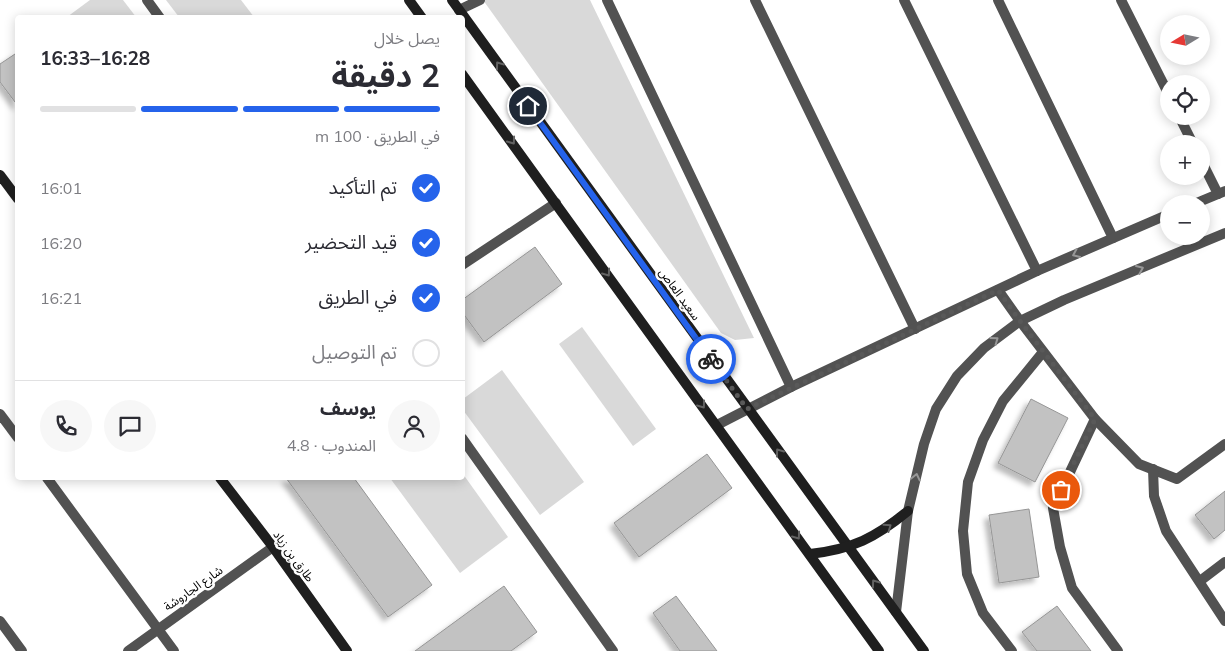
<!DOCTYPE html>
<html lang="ar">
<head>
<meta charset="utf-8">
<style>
	:root { --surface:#fff; --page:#f7f7f7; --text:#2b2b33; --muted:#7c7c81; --line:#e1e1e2; --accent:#2563eb }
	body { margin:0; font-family:Mulish,"Noto Sans Arabic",sans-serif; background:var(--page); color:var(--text); direction:rtl; height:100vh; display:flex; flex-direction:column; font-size:19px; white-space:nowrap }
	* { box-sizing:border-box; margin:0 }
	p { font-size:16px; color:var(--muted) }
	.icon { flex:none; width:28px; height:28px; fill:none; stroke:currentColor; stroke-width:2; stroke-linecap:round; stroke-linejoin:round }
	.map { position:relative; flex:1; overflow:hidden; direction:ltr }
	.details { position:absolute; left:15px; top:15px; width:450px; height:465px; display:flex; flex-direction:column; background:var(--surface); border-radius:5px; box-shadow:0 2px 12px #0003; direction:rtl }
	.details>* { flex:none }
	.needle { width:32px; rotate:260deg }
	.controls { position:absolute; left:1160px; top:15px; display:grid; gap:10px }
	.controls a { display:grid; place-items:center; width:50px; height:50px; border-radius:50%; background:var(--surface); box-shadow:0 2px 12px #0003; font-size:25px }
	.pin { position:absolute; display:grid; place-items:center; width:42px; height:42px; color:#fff; margin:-21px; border:2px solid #fff; border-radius:50%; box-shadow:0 1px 5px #0007 }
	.courier { position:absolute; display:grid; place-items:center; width:50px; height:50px; margin:-25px; border:4px solid #2563eb; border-radius:50%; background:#fff; color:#222; box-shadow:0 1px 6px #0007 }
	.head em { font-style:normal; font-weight:700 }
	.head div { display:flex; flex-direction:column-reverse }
	.head { display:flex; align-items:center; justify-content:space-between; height:85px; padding:0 25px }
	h1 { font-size:32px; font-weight:700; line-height:38px }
	.bar { display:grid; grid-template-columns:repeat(4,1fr); gap:8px 5px; align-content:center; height:60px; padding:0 25px }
	.bar i { height:6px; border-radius:4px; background:var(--line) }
	.bar .current { background:var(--accent) }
	.bar p { grid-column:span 4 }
	.line { display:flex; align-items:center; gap:12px; padding:0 25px; border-top:1px solid var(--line) }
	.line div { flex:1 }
	.round { display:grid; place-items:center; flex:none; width:52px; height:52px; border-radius:26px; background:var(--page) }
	ol { padding:0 25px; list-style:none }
	li { display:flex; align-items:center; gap:15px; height:55px }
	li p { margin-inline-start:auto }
	li .icon { padding:5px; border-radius:50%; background:var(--accent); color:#fff; stroke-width:4 }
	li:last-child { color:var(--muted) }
	li i { width:28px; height:28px; border:2px solid var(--line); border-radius:50% }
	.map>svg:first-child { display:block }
	.green { fill:#d9d9d9 }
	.building { fill:#c2c2c2; stroke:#969696; filter:url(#shadow) }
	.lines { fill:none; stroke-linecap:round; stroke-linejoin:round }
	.minor { stroke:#525252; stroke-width:10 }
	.tertiary { stroke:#525252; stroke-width:10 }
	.secondary { stroke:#1f1f1f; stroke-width:10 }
	.oneway { stroke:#626262 }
	.oneway2 { stroke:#979797 }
	.done { stroke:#595959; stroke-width:5; stroke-dasharray:0 9 }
	.route { stroke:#2563eb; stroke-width:6 }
	.labels { text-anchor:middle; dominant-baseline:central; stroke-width:5; stroke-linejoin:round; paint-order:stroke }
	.street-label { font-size:12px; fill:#000; stroke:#fff }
</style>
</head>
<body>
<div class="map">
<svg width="1225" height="651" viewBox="0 0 1225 651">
	<defs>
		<filter id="shadow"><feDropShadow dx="-4.5" dy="4.5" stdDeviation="2.5" flood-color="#0004"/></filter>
	</defs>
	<rect width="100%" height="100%" fill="#fff"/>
	<!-- green -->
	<g class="green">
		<polygon points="90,0 123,0 136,17 67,17"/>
		<polygon points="166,0 241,0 254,17 179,17"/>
		<polygon points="483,0 590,0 754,338 735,340 721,333"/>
		<polygon points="582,327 656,429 633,446 559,344"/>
		<polygon points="502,370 584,482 540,515 463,410 463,399"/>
		<polygon points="463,474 508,537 460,573 390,478 462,478"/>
	</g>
	<!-- building -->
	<g class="building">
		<polygon points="18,52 18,106 0,82 0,64"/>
		<polygon points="535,247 562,284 484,342 462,312 462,300"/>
		<polygon points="1031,399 1068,418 1035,482 998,463"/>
		<polygon points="707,454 732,488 639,557 614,523"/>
		<polygon points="286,478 354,478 432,585 388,617"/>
		<polygon points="1225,491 1225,530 1214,539 1195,515"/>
		<polygon points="1029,509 1039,577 999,583 989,515"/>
		<polygon points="504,586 537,632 511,651 415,651"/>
		<polygon points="676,596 717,651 680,651 653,613"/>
		<polygon points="1057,606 1091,651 1037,651 1022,632"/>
	</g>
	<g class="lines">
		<!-- minor -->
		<g class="minor">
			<polyline points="147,0 160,18"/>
			<polyline points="607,0 791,387"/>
			<polyline points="755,0 915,329"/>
			<polyline points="904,0 1037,271"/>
			<polyline points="998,0 1113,238"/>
			<polyline points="1121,0 1169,95"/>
			<polyline points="459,10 480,0"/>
			<polyline points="1179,116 1193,144"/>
			<polyline points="1201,160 1218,194"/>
			<polyline points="462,265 556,203"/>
			<polyline points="998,290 1020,321 1095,419 1139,464 1177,479 1225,444"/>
			<polyline points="0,414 18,438"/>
			<polyline points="1095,419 1053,508 1060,547 1072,588 1118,651"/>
			<polyline points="462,438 613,651"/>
			<polyline points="1153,469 1154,496 1166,531 1225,621"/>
			<polyline points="47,478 174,651"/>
			<polyline points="1200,581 1225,562"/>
			<polyline points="0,621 22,651"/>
			<polyline points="128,651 273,547"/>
			<polyline points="1012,651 983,613 967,574 963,531 968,482 983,440 1003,401 1043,352"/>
		</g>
		<!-- tertiary -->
		<g class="tertiary">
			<polyline points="1194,204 1225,191"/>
			<polyline points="717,425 791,387 1037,271 1169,214"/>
			<polyline points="896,612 908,511 924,444 936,409 957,376 984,348 1020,321 1064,300 1225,233"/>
		</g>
		<!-- secondary -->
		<g class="secondary">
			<polyline points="409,0 422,18"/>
			<polyline points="452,0 924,651"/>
			<polyline points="462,74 879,651"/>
			<polyline points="0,175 18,199"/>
			<polyline points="220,478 273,547 347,651"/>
			<path d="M 810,554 C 853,549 875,538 908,511"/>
		</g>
	</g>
	<!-- one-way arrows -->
	<defs><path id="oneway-chevron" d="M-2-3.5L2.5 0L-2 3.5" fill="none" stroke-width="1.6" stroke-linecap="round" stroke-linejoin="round" transform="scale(1.25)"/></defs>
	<g class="oneway">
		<use href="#oneway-chevron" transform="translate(499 65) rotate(-126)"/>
		<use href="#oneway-chevron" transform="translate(512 141) rotate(54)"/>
		<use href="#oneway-chevron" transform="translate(607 273) rotate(54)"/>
		<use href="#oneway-chevron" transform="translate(702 405) rotate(54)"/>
		<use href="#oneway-chevron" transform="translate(779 452) rotate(-126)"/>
		<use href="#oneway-chevron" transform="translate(888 527) rotate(-35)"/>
		<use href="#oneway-chevron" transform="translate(797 536) rotate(54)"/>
		<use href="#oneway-chevron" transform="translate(875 583) rotate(-126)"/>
	</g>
	<g class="oneway2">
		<use href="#oneway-chevron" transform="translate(1076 254) rotate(156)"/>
		<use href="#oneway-chevron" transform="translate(1140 269) rotate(-23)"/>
		<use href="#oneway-chevron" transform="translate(995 340) rotate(-36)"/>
		<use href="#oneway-chevron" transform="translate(916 477) rotate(-77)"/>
	</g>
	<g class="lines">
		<!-- done -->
		<polyline class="done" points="711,359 747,409 998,290 1020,321 1095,419 1061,490"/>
		<!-- route -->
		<polyline class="route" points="528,106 711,359"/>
	</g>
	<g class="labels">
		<!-- street labels -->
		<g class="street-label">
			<text transform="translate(680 294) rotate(54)">سعيد العاص</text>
			<text transform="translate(294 556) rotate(54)">طارق بن زياد</text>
			<text transform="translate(193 588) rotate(-35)">شارع الجاروشة</text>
		</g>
	</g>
</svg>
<div class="controls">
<a><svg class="needle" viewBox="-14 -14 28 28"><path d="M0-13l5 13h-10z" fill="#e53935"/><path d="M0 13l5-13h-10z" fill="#7c7c81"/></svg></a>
<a><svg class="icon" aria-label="locate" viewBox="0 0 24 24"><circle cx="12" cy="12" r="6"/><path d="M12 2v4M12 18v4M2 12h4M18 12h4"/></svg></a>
<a>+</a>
<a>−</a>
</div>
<div class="pin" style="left:1061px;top:490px;background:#ea580c"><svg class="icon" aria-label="bag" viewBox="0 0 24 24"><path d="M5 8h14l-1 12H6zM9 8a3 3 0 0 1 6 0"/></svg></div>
<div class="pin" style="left:528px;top:106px;background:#1f2937"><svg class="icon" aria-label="home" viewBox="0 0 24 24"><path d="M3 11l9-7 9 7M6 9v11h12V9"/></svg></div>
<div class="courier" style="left:711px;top:359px"><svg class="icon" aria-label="bike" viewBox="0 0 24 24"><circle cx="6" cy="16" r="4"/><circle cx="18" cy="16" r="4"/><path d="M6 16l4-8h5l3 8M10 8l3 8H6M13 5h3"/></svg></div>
<section class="details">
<div class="head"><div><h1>2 دقيقة</h1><p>يصل خلال</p></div><em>16:28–16:33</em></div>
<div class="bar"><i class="current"></i><i class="current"></i><i class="current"></i><i></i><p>في الطريق · 100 m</p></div>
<ol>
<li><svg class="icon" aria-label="check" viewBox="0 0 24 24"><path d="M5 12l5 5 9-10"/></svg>تم التأكيد<p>16:01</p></li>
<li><svg class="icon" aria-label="check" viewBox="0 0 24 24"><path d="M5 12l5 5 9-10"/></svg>قيد التحضير<p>16:20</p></li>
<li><svg class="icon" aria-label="check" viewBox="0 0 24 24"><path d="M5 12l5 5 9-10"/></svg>في الطريق<p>16:21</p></li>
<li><i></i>تم التوصيل</li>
</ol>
<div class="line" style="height:90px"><a class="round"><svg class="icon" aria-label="person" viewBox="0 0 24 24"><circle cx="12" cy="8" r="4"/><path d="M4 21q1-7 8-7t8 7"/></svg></a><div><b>يوسف</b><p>المندوب · 4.8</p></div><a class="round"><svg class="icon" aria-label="chat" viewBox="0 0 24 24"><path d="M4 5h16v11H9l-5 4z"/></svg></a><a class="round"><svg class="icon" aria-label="phone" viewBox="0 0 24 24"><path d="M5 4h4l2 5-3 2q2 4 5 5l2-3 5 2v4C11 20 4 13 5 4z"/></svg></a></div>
</section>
</div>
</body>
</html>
